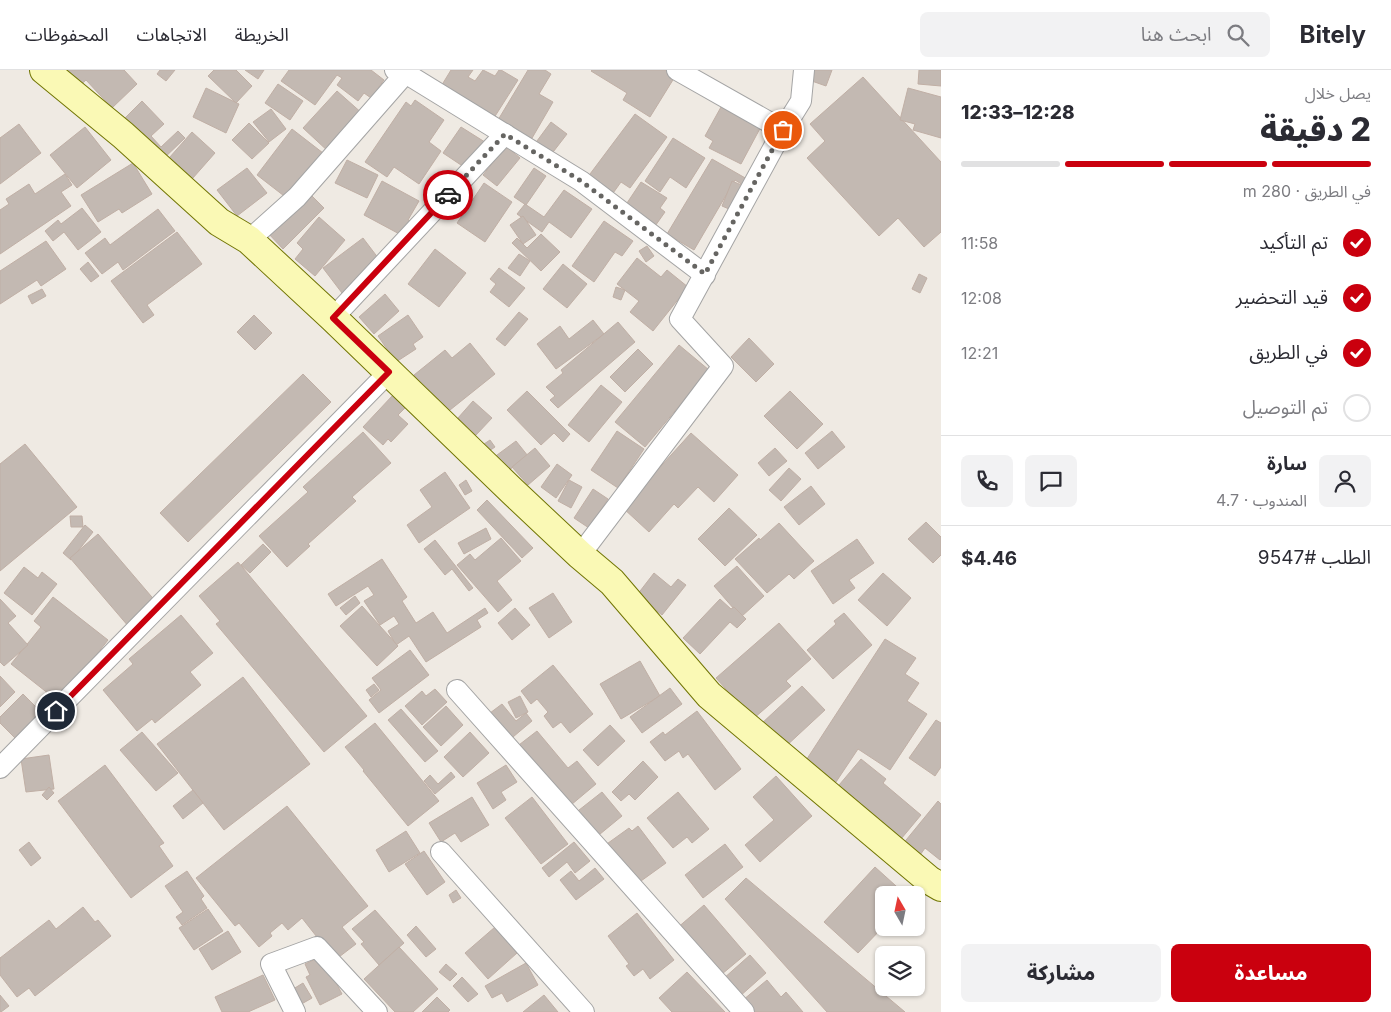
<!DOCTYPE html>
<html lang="ar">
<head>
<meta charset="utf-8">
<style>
	:root { --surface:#fff; --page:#f2f2f3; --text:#2b2b33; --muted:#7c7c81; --line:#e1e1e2; --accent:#ca000e }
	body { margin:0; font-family:Inter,"Noto Sans Arabic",sans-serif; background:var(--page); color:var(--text); direction:rtl; height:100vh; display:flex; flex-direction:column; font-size:19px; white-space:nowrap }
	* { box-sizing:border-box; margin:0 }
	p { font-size:16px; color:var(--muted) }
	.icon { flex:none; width:28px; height:28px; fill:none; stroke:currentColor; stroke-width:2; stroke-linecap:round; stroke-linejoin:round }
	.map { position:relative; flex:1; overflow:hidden; direction:ltr }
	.side { display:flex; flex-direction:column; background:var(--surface); width:450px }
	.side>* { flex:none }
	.needle { width:32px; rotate:351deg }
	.tools { position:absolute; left:875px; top:816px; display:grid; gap:10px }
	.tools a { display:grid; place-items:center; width:50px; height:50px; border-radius:8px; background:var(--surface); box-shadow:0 1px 4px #0004; font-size:25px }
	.pin { position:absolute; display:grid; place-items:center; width:42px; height:42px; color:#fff; margin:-21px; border:2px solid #fff; border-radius:50%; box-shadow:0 1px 5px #0007 }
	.courier { position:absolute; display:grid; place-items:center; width:50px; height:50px; margin:-25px; border:4px solid #ca000e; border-radius:50%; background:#fff; color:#222; box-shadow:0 1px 6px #0007 }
	.overview em { font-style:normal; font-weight:800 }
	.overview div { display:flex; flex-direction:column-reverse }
	.overview { display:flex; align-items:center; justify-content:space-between; height:85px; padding:0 20px }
	h1 { font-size:32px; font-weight:800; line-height:38px }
	.bar { display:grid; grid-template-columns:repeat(4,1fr); gap:8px 5px; align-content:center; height:60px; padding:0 20px }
	.bar i { height:6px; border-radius:4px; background:var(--line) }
	.bar .on { background:var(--accent) }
	.bar p { grid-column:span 4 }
	.line { display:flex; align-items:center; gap:12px; padding:0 20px; border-top:1px solid var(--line) }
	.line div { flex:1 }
	.round { display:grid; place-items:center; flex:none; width:52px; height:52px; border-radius:8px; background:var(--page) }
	ol { padding:0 20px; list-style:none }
	li { display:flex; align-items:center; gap:15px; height:55px }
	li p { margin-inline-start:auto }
	li .icon { padding:5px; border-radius:50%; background:var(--accent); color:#fff; stroke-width:4 }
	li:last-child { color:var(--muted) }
	li i { width:28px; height:28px; border:2px solid var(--line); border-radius:50% }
	.cta { display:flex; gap:10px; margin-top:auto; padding:10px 20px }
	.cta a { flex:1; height:58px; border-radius:8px; background:var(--accent); color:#fff; font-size:20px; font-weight:800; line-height:58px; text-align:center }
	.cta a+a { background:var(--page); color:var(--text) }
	header { display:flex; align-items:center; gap:30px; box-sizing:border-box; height:70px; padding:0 25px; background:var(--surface); border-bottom:1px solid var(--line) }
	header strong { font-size:24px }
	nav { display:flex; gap:28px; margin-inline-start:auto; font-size:18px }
	.search { width:350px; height:45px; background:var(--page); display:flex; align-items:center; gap:12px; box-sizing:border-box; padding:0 18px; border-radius:8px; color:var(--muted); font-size:19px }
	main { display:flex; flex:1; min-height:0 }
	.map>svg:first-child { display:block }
	.building { fill:#c3b9b2; stroke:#c0afa5 }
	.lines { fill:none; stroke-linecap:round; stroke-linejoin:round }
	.street-casing { stroke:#a4a4a4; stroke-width:22 }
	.secondary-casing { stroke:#717503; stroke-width:30 }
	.street { stroke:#fff; stroke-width:20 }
	.secondary { stroke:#faf9b5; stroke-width:28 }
	.done { stroke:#666562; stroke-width:5; stroke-dasharray:0 9 }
	.route { stroke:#ca000e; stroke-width:6 }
</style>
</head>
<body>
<header>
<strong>Bitely</strong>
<div class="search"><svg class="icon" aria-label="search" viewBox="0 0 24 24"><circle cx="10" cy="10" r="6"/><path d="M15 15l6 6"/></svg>ابحث هنا</div>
<nav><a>الخريطة</a><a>الاتجاهات</a><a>المحفوظات</a></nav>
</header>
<main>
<section class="side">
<div class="overview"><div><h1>2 دقيقة</h1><p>يصل خلال</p></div><em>12:28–12:33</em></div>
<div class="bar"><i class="on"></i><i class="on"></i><i class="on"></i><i></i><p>في الطريق · 280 m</p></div>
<ol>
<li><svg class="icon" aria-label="check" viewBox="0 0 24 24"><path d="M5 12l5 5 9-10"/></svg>تم التأكيد<p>11:58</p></li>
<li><svg class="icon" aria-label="check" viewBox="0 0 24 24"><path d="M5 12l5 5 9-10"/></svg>قيد التحضير<p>12:08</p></li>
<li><svg class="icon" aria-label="check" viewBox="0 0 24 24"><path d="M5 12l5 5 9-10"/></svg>في الطريق<p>12:21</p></li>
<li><i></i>تم التوصيل</li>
</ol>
<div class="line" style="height:90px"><a class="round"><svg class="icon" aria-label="person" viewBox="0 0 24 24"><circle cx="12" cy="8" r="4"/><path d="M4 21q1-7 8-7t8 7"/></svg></a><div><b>سارة</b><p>المندوب · 4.7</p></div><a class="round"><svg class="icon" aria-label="chat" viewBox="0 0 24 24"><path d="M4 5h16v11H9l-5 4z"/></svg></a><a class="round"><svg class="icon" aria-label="phone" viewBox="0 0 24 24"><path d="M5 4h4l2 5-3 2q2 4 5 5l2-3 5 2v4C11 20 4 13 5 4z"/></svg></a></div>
<div class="line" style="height:65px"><div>الطلب #9547</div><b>$4.46</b></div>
<div class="cta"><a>مساعدة</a><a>مشاركة</a></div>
</section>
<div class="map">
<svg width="941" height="942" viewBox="0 0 941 942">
	<rect width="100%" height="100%" fill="#efeae3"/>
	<!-- building -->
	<g class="building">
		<polygon points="57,0 124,0 137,14 112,38 86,10 75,20"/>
		<polygon points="160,0 175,0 166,11 157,4"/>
		<polygon points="214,0 236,0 252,16 236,33 208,6"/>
		<polygon points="245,0 264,0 258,9"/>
		<polygon points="289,0 371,0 384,10 371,28 364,23 358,31 337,15 342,8 337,5 315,35 281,11"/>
		<polygon points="451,0 473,0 468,7 475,11 483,0 495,6 499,0 501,0 518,10 492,51 440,18"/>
		<polygon points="528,0 545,0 551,4 539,24 553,32 528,75 495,55"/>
		<polygon points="592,0 668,0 676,5 650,47 623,30 627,23 591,1"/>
		<polygon points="813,0 832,0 826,16 809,10"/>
		<polygon points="919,0 941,0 941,16 918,14"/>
		<polygon points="863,7 941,92 941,162 924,177 898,148 879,166 807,88 825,71 810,54"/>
		<polygon points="278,14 303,31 290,50 265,33"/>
		<polygon points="206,18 239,34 226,63 193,47"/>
		<polygon points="908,18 941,27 941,68 913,60 915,54 900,50"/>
		<polygon points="337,21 364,45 330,83 303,58"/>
		<polygon points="415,30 444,50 429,72 441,81 419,114 394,97 387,107 365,92 406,32 411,36"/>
		<polygon points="142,31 164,54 151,66 161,77 178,61 185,68 160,92 121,52"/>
		<polygon points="735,36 764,51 741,94 709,78 713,71 705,66 721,37 731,42"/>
		<polygon points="271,39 286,59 269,72 253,52"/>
		<polygon points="635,44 667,67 630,118 621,112 611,126 587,108"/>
		<polygon points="551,52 567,64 550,86 534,75"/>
		<polygon points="249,53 269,73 252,89 232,70"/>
		<polygon points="19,54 41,83 0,114 0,68"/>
		<polygon points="85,57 111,90 77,118 50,85"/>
		<polygon points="461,57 488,74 464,97 443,83"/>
		<polygon points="292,59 323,83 288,129 257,105"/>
		<polygon points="192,62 215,83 185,117 162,96"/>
		<polygon points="673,68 705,88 686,118 670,107 660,122 645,111"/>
		<polygon points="506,76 520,88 497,116 483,105"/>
		<polygon points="712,89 747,109 743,115 735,110 694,180 667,164"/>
		<polygon points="347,90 378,105 367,128 335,113"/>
		<polygon points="133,93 152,124 122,143 119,139 98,152 81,125"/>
		<polygon points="247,98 267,123 237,146 217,120"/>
		<polygon points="534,98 546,106 526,135 514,127"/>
		<polygon points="65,104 72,115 61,122 71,136 0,184 0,140 9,134 6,129 29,114 35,124"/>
		<polygon points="382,111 419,131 408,150 413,152 405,167 364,145"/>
		<polygon points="732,111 746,117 736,142 722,136"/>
		<polygon points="641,112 667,128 660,138 665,142 653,159 623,139"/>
		<polygon points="484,113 512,132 485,172 457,153"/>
		<polygon points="564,120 592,139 571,168 549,152 542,162 517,144 525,134 544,147"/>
		<polygon points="308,122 324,138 283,179 267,162"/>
		<polygon points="82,138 101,162 78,180 64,162 53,171 45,161 58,150 61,154"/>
		<polygon points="158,139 175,161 123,200 118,192 102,204 85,183 105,168 110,175"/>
		<polygon points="523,146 536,165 523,174 510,155"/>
		<polygon points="319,147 345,170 315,206 295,189 303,179 297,173"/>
		<polygon points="604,151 633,171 622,186 615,182 594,212 572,196"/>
		<polygon points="177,162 202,194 147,235 154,245 143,253 111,211"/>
		<polygon points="541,164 560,182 541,201 512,173 517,168 527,178"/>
		<polygon points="363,168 382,193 342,223 323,198"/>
		<polygon points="46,171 66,199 41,216 37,210 0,234 0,201"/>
		<polygon points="647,176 654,186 646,192 639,181"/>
		<polygon points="435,179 466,203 439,237 408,214"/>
		<polygon points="519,184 530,191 520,206 508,198"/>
		<polygon points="637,188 661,207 667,200 688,217 653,261 630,242 639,231 617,214"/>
		<polygon points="88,192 99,206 91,212 80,199"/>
		<polygon points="563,194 587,214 567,238 543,219"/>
		<polygon points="499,198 525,218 509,237 490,222 496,214 490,209"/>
		<polygon points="919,204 927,208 920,223 912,219"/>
		<polygon points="616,217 625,220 621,230 613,227"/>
		<polygon points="42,219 46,226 32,234 28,226"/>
		<polygon points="385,224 399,241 374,264 359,247"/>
		<polygon points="519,242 528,249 505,276 496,269"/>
		<polygon points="254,245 272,263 255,280 237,262"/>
		<polygon points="408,245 423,267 413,274 416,279 396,292 378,266"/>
		<polygon points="593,250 604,264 556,299 537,274 560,256 569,269"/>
		<polygon points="618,252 635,272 558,338 550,330 555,326 546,317 563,303 561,300"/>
		<polygon points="749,268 774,294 756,312 731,287"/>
		<polygon points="470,273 495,304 445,344 414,305 445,280 452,288"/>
		<polygon points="679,275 709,300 645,377 615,352"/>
		<polygon points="638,279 653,294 625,322 610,307"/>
		<polygon points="303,304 331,332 188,472 160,443"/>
		<polygon points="601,315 622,332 589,372 568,355"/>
		<polygon points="527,321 570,364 563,372 554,363 541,375 507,340"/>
		<polygon points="790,321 823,354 797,379 764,346"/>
		<polygon points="393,325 406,337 398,345 408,354 391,372 388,369 383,375 363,357"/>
		<polygon points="473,331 492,348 476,365 458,348"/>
		<polygon points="617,361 644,379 618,418 591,400"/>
		<polygon points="832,361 845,377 818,399 805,383"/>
		<polygon points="363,362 391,393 352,427 356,431 308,474 310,476 287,497 259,466 308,422 303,417"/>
		<polygon points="691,363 738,405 714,432 698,417 678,438 674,434 649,462 623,438"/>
		<polygon points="490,370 495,377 486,383 481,376"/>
		<polygon points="516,371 528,386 505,403 493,388"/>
		<polygon points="25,374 77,437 0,501 0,394"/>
		<polygon points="535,378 550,396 528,415 512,397"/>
		<polygon points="775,378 787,391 769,406 758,393"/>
		<polygon points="557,394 572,405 556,428 541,417"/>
		<polygon points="789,398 801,409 781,431 769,420"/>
		<polygon points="445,402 470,438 419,473 407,455 432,437 420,420"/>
		<polygon points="466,410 472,421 465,425 459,415"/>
		<polygon points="569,410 582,417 571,438 558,431"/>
		<polygon points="811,416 825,434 799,455 784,437"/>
		<polygon points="593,419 608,429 589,458 574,448"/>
		<polygon points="487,430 533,478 522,488 477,440"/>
		<polygon points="729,438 757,465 725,496 698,469"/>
		<polygon points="70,446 82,446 83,457 71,457"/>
		<polygon points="926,452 941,467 941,485 933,493 908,469"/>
		<polygon points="779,453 814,491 794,509 789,504 767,523 735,489 759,468 760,470"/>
		<polygon points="85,455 93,462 71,490 63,483"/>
		<polygon points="486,458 491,469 464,484 458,473"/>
		<polygon points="98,464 157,533 129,557 70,488"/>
		<polygon points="501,468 521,491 497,511 512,530 498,542 457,495 470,484 475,490"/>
		<polygon points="857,469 874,493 849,510 855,518 833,534 811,501"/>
		<polygon points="435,470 473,518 469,521 452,499 445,505 424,479"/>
		<polygon points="263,474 271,482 250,503 241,495"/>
		<polygon points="382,489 407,527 402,531 416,553 433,542 447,563 485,538 488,543 477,550 481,557 426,592 409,566 396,575 388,561 399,554 394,546 380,555 364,531 374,525 368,516 336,536 328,524"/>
		<polygon points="238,492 367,646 324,682 216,554 220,551 199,526"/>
		<polygon points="737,496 764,526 741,547 714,516"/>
		<polygon points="24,497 38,508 42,502 57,514 32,545 4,523"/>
		<polygon points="654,503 671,517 678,509 686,515 662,545 637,525"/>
		<polygon points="883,503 911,528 887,556 858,530"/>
		<polygon points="553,523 572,552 549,568 529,538"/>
		<polygon points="355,526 360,533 346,545 340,538"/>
		<polygon points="53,527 108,570 59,632 11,594 41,557 34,551"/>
		<polygon points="0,529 16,546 8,553 28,575 4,596 0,592"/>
		<polygon points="720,529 731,539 734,537 746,549 737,558 730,552 700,584 683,568"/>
		<polygon points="362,536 398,576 377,596 340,556"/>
		<polygon points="515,538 530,555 512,570 498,553"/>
		<polygon points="844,543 872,575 833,609 807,580 836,554 834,551"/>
		<polygon points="181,545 213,583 190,602 201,615 155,653 152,649 137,661 103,620 133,594 129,589"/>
		<polygon points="779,553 811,589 786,611 791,616 753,649 716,608"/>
		<polygon points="885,569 916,588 905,604 919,613 907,631 927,644 890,700 858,679 832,718 801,698"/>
		<polygon points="410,580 429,605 379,643 369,630 381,620 372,608"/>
		<polygon points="640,591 660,626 621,649 600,614"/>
		<polygon points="553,595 593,644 570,663 561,652 553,658 544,646 548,642 537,629 531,634 521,621"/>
		<polygon points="0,606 15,622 0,637"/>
		<polygon points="243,607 310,694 224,760 157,674"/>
		<polygon points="374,614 379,620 371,627 366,620"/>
		<polygon points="802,616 825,640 784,678 761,654"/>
		<polygon points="670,618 682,634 642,663 630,647"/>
		<polygon points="435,619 447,632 422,655 405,636 422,621 426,626"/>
		<polygon points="23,624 41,642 15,668 0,653 0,647"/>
		<polygon points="520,626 528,642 516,648 508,632"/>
		<polygon points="502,634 516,651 526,643 532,651 507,672 486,646"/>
		<polygon points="446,636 463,655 441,676 423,657"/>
		<polygon points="401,639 438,681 425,692 388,650"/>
		<polygon points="697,641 741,699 715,720 688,684 683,688 679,681 665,691 650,672 663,662 665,665"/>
		<polygon points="936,650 941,653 941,697 935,706 909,688"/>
		<polygon points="375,653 439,731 408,756 363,701 364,700 345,677"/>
		<polygon points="610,655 625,671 598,696 583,680"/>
		<polygon points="537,661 568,698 577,691 596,714 565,740 515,678"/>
		<polygon points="142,662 178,703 156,721 120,680"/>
		<polygon points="470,662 489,683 463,707 444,687"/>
		<polygon points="49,685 54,719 26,722 21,689"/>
		<polygon points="861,689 886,709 883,713 921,745 896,775 834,721"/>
		<polygon points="643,691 658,707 635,730 629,724 621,731 612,722"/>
		<polygon points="105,695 164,773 159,776 173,796 131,828 58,731"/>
		<polygon points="506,695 517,712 501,722 506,730 493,739 477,713"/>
		<polygon points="451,702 455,707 435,724 424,711 430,705 438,714"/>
		<polygon points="776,706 812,746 760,792 745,775 774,750 753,727"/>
		<polygon points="49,717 54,723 47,730 42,725"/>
		<polygon points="193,720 203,733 183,749 173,736"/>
		<polygon points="602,722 622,746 594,769 574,744"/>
		<polygon points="678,722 709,759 692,773 687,767 673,778 647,748"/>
		<polygon points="472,727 489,755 461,772 455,763 441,772 429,753"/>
		<polygon points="532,727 568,774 541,794 505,748"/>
		<polygon points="938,731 941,734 941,789 940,790 925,778 918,788 902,775"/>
		<polygon points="287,736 368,836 342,857 356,874 335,890 302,848 288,860 282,853 270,863 272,866 259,877 239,853 235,856 196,808"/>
		<polygon points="638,756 666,793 634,816 604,776 629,758 632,761"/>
		<polygon points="406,761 420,783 389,802 376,780"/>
		<polygon points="29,772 41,788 31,796 19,780"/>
		<polygon points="574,772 590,791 575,803 567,792 549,807 542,798"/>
		<polygon points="725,774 743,797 703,828 685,805"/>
		<polygon points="424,781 445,812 427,825 405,794"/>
		<polygon points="875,797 906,825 884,825 884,856 858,883 824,852"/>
		<polygon points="595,798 604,809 576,830 560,810 571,801 579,811"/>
		<polygon points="187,801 204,826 201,829 207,838 182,855 176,847 183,842 165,816"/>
		<polygon points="746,808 905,942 827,942 725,829"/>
		<polygon points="456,820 461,828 453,833 449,825"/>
		<polygon points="704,835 746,884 716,909 676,859"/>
		<polygon points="83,837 95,852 98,850 111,866 35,926 29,918 17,927 0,905 0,888 49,850 56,859"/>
		<polygon points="208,839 223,861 194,880 179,858"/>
		<polygon points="375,840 404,873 379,895 361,874 364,872 352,859"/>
		<polygon points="637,843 674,890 650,909 643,899 634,906 626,896 629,894 608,866"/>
		<polygon points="416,856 436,879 426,887 407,865"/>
		<polygon points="495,857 517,883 488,909 465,883"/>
		<polygon points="228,861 241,882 212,900 199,879"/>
		<polygon points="399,877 438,919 413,942 395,942 364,909"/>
		<polygon points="750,885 766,903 739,927 723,909"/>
		<polygon points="322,886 342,924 320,935 306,907 310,905 305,894"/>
		<polygon points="526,893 538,915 507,932 502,923 492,928 485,916"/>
		<polygon points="446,894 457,904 450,911 439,902"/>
		<polygon points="687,902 725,942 672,942 659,928"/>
		<polygon points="263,905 275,930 248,942 222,942 215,927"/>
		<polygon points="462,907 478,924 468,932 453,916"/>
		<polygon points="767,910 781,927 786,922 803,942 753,942 743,930"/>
		<polygon points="303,913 312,928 298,936 290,921"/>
		<polygon points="0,925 9,936 1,942 0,942"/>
		<polygon points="544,925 558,942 523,942"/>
		<polygon points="437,927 450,940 448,942 422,942"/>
	</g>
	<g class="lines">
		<defs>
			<g id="street">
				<polyline points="395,0 404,5 410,6 581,111 705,205"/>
				<polyline points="677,0 783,60"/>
				<polyline points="249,170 297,127 404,5"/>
				<polyline points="333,248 505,64"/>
				<polyline points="580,485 723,296 680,249 783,60 801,31 804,0"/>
				<polyline points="457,620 744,942"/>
				<polyline points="0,698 389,302"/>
				<polyline points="441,782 584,942"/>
				<polyline points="295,942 271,894 317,877 377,942"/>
			</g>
			<polyline id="secondary" points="44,0 123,65 219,152 249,170 333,248 512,421 580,485 612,512 709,625 929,810 941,817"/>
		</defs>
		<!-- street casing -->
		<use href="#street" class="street-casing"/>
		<!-- secondary casing -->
		<use href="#secondary" class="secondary-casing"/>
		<!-- street -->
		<use href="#street" class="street"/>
		<!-- secondary -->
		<use href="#secondary" class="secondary"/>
	</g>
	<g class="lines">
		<!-- done -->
		<polyline class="done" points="448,125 505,64 581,111 705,204 783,60"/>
		<!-- route -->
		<polyline class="route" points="56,641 389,302 333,248 448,125"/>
	</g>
</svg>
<div class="tools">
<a><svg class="needle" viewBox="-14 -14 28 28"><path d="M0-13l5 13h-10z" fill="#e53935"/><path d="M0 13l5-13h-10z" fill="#7c7c81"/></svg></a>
<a><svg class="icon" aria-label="layers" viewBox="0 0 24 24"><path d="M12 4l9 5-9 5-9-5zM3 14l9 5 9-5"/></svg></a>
</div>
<div class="pin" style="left:783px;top:60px;background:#ea580c"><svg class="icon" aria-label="bag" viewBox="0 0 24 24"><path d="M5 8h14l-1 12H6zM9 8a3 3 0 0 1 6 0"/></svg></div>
<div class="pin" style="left:56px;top:641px;background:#1f2937"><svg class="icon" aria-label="home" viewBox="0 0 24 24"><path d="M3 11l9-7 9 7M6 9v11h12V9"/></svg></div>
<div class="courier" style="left:448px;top:125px"><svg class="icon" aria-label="car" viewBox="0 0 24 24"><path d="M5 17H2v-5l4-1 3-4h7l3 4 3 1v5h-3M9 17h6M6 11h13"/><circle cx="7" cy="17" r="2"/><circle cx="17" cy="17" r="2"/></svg></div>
</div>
</main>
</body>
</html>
